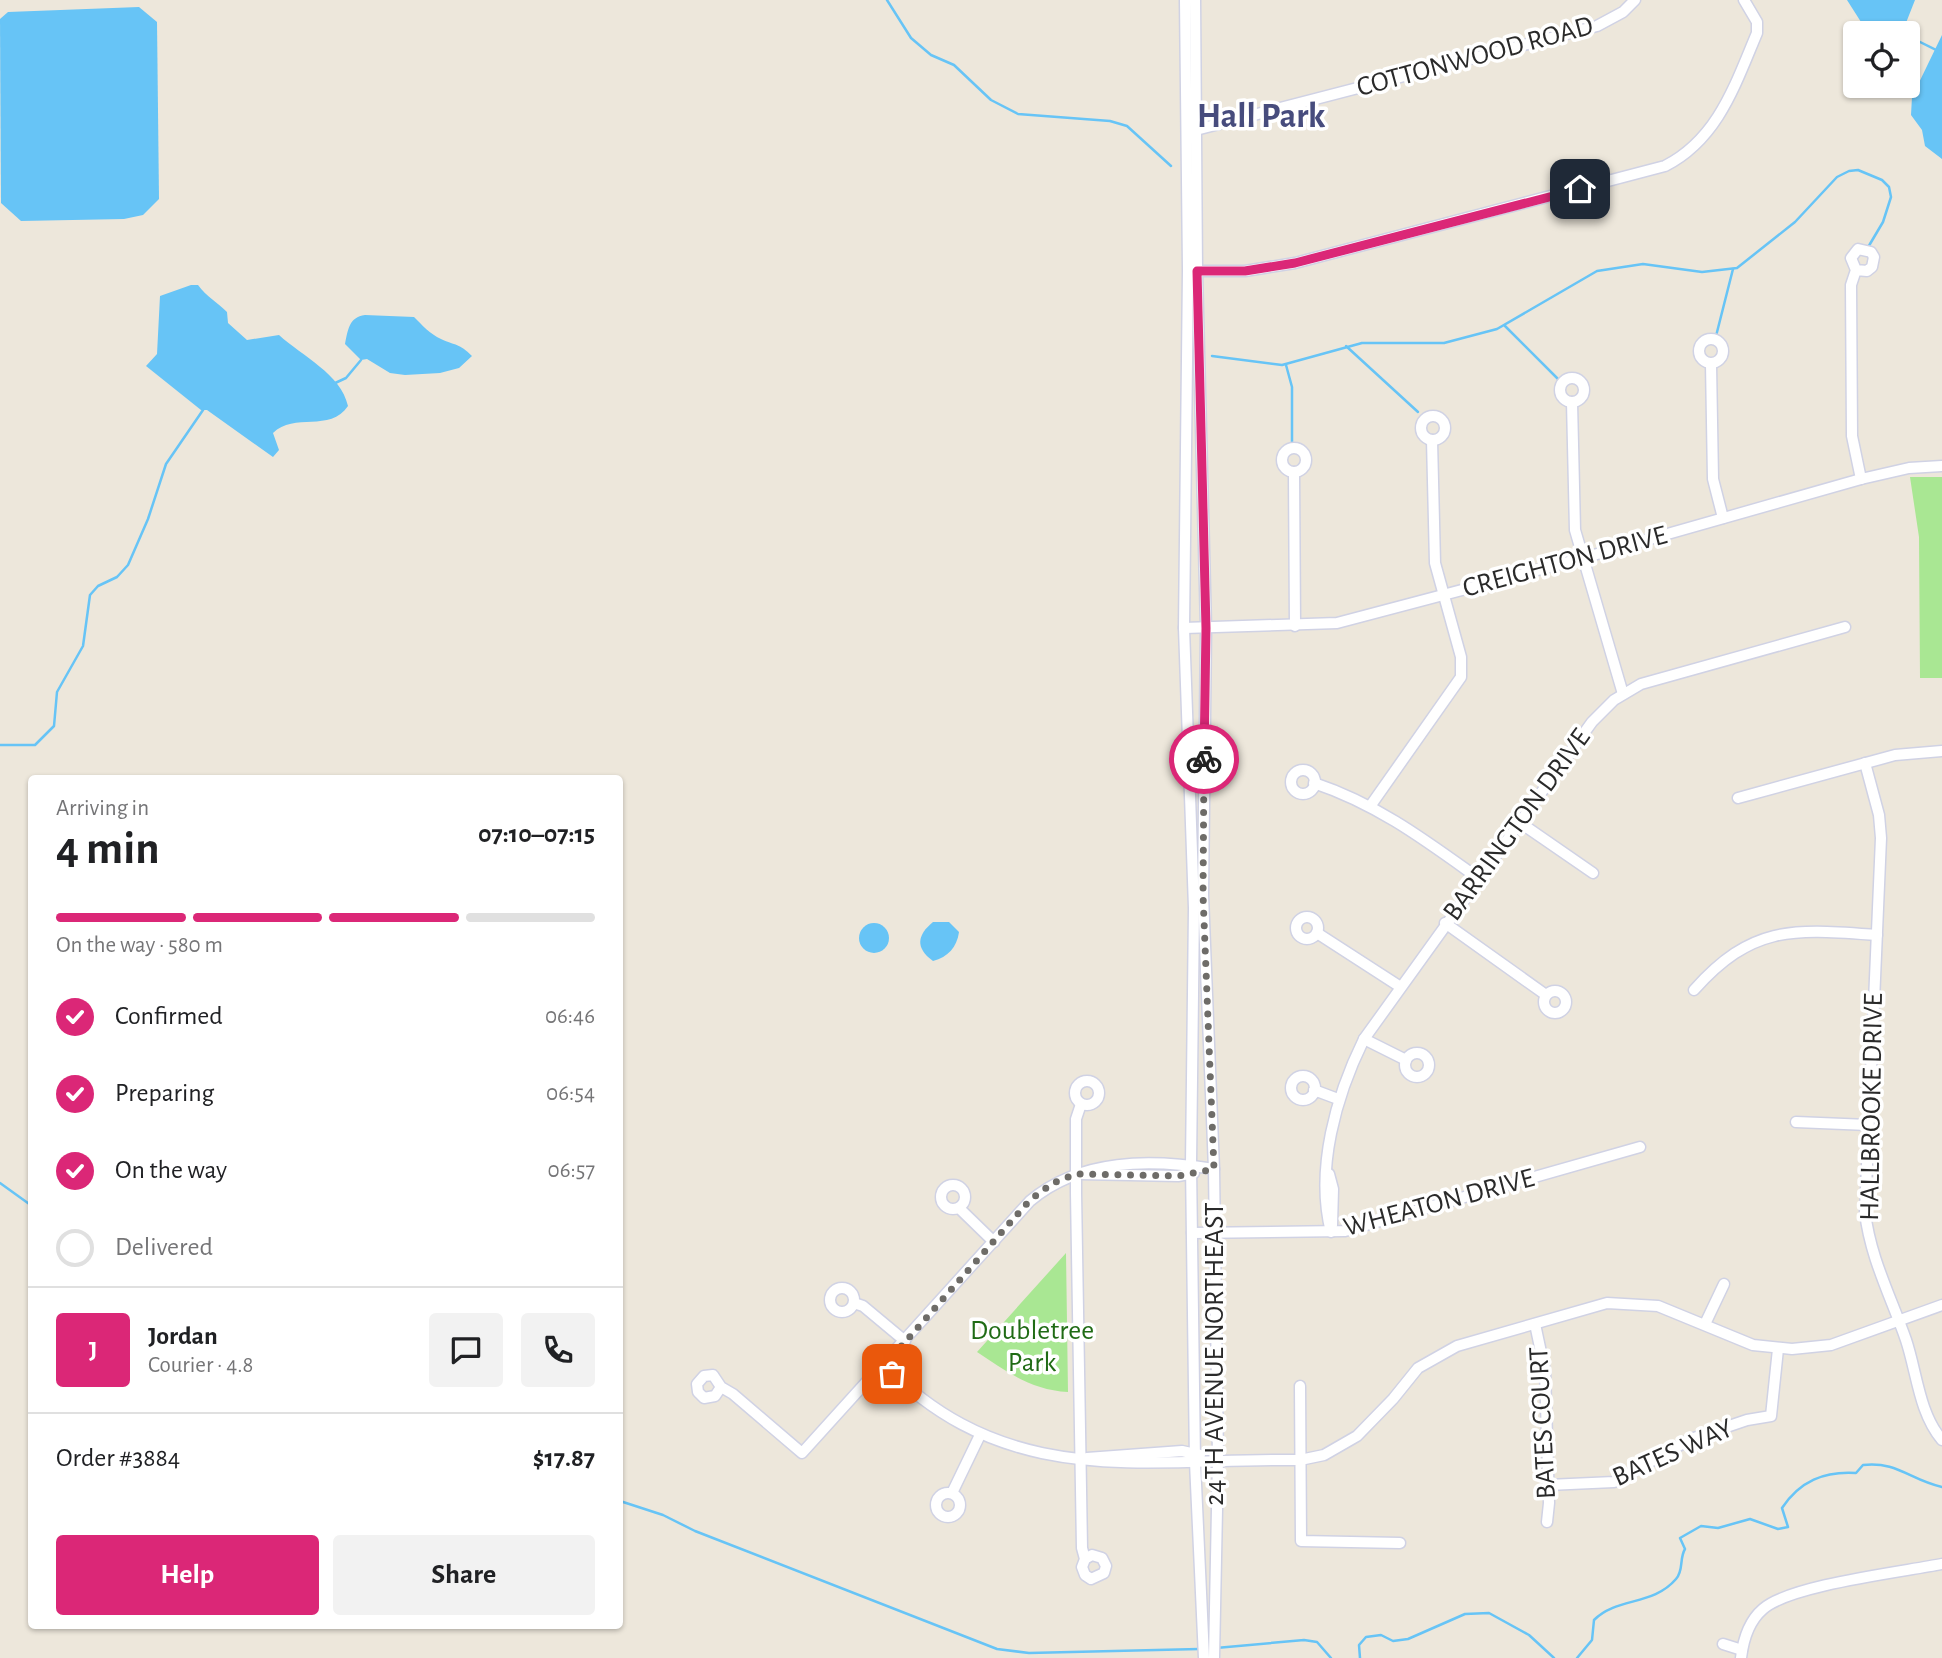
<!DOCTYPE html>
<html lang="en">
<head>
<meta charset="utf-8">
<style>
	:root { --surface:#fff; --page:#f2f2f2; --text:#202124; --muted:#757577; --line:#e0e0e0; --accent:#db2777 }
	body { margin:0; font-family:"Alegreya Sans",sans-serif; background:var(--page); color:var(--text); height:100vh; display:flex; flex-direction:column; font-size:26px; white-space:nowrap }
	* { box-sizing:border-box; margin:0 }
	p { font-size:23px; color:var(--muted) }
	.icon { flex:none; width:38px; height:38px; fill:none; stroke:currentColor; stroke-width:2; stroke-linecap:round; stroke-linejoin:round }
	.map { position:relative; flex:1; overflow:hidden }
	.sheet { position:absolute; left:28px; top:775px; width:595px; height:854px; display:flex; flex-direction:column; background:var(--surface); border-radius:7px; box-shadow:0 2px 5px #0004 }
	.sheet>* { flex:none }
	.fabs { position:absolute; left:1843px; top:21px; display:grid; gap:14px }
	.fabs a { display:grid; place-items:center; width:77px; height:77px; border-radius:7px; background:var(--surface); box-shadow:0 2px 5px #0004; font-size:35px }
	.pin { position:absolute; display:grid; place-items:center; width:60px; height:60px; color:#fff; margin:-30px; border-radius:14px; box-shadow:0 4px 10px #0006 }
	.courier { position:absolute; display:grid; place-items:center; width:70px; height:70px; margin:-35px; border:5px solid #db2777; border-radius:50%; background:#fff; color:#222; box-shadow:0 2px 9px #0007 }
	.summary em { font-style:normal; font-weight:700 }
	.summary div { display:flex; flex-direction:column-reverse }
	.summary { display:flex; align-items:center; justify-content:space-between; height:119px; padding:0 28px }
	h1 { font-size:46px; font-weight:700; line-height:52px }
	.bar { display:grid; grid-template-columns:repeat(4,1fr); gap:10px 7px; align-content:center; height:84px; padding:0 28px }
	.bar i { height:9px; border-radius:5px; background:var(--line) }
	.bar .on { background:var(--accent) }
	.bar p { grid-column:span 4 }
	.line { display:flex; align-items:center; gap:18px; padding:0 28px; border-top:2px solid var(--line) }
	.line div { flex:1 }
	.round { display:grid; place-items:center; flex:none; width:74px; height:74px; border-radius:7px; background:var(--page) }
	ol { padding:0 28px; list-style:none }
	li { display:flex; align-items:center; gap:21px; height:77px }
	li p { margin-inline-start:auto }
	li .icon { padding:7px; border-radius:50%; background:var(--accent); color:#fff; stroke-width:4 }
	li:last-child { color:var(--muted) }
	li i { width:38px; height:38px; border:4px solid var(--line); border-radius:50% }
	.action { display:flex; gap:14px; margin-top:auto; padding:14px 28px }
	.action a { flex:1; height:80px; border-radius:7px; background:var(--accent); color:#fff; font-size:28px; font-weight:700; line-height:80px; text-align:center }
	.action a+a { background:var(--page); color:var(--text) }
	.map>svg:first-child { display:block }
	.green { fill:#a9e793 }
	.water { fill:#67c4f6 }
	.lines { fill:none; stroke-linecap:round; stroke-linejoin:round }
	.stream { stroke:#67c4f6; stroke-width:2.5 }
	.minor-casing { stroke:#d0d2e4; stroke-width:13 }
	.minor { stroke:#fff; stroke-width:10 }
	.done { stroke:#6e6c68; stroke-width:7; stroke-dasharray:0 12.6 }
	.route { stroke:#db2777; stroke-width:9 }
	.labels { text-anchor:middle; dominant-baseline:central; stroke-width:7; stroke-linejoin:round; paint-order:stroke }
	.street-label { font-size:28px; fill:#2a2a2a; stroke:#fff }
	.park-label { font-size:28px; fill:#206b15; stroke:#fff }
	.district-label { font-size:35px; font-weight:bold; fill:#474c7d; stroke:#fff }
</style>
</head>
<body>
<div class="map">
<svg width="1942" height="1658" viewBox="0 0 1942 1658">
	<rect width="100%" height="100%" fill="#ede7db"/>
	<!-- green -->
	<g class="green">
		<polygon points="1910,477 1942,477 1942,678 1920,678 1919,537"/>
		<path d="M 1066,1253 L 1068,1392 C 1031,1390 1007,1372 977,1352 Z"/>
	</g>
	<!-- water -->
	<g class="water">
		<polygon points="1847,0 1915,0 1902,33 1868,33"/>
		<polygon points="139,7 157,22 159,199 143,215 124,219 21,221 1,203 0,19 8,12"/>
		<polygon points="1942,35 1942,159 1925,146 1922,130 1911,115 1912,97"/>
		<path d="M 191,285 L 198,285 C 207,297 217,302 227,312 L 228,323 L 247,340 L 279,335 C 302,356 341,374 348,406 C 330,433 294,412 273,433 L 279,450 L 273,457 L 207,410 L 201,410 L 146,366 L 157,354 L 160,296 Z"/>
		<path d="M 365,315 L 414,317 C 422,325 430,334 441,339 C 456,346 459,343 472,356 L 459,368 L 440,373 L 405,375 L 390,373 L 367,359 L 361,360 L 345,344 C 348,330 349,317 365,315 Z"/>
		<path d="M 933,922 L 949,922 L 959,932 C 957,947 948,957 933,961 C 915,948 917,935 933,922 Z"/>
		<circle cx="874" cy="938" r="15"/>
	</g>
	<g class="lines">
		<!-- stream -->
		<g class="stream">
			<polyline points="887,0 911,38 931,55 954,65 991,100 1018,114 1110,121 1127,126 1171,166"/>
			<polyline points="1908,36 1942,53"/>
			<polyline points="1505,326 1562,383"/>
			<polyline points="1715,340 1733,269"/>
			<polyline points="1346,346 1418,412"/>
			<polyline points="1212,356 1282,365 1362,343 1444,343 1497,329 1597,271 1643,264 1702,272 1737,268 1795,222 1837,177 1849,171 1858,170 1882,180 1889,187 1891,197 1883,222 1867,249"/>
			<polyline points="1286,365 1292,387 1292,448"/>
			<polyline points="333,384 346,378 361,360"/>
			<polyline points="0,745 35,745 54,726 57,692 83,646 90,595 98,586 117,577 128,565 148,519 166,464 203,410"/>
			<polyline points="0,1183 32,1206"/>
			<polyline points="620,1501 663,1515 695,1531 997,1649 1029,1653 1199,1649"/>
			<polyline points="1216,1648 1304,1640 1317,1642 1331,1658"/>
			<polyline points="1360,1658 1359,1645 1366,1637 1381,1635 1393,1641 1408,1639 1465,1614 1489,1613 1529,1635 1554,1658"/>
			<path d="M 1577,1658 L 1592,1640 L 1594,1620 C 1617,1597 1653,1606 1676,1579 C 1684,1570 1679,1559 1685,1549 L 1680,1538 L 1701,1526 L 1718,1528 L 1750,1519 L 1778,1529 L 1788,1527 L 1782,1508 C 1800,1481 1824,1471 1856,1473 L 1863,1465 C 1897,1461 1910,1480 1942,1487"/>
		</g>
		<defs>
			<g id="minor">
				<polyline points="1185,0 1188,270 1184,628 1194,908 1191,1165 1195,1462 1204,1658"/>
				<polyline points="1195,0 1197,271 1206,628 1203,895 1214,1169 1218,1459 1214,1658"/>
				<polyline points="1192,131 1597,26 1623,12 1635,0"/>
				<polyline points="1856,270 1867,271 1872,267 1874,257 1871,252 1858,249 1851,258 1856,270 1851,285 1852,436 1861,479"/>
				<path d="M 1192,271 L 1245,271 L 1295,263 L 1665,166 C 1718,139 1735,85 1757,33 L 1757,22 L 1744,0"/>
				<circle cx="1711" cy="351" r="12"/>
				<polyline points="1711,364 1713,479 1723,518"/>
				<circle cx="1572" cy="390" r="12"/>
				<polyline points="1572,402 1575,530 1623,694"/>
				<circle cx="1433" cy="428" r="12"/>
				<circle cx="1294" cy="460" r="12"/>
				<polyline points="1294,472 1295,626"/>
				<polyline points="1184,628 1337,623 1583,558 1861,479 1909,468 1942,466"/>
				<path d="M 1865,763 L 1879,815 L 1881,838 L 1865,1212 C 1870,1257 1891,1297 1906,1340 C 1917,1373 1919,1413 1942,1440"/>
				<circle cx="1303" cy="782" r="12"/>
				<path d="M 1314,783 C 1377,804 1425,840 1478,878"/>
				<polyline points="1738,798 1895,755 1942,751"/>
				<polyline points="1371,805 1461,677 1461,657 1435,563 1432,440"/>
				<polyline points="1519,822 1593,873"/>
				<circle cx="1307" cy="928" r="11"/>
				<polyline points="1445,923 1546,995"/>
				<polyline points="1317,933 1399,986"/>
				<path d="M 1694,990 C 1753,924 1794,929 1877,935"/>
				<circle cx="1555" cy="1002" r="11"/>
				<polyline points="1364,1039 1406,1060"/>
				<circle cx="1417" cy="1065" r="12"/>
				<circle cx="1303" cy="1088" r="12"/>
				<circle cx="1087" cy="1093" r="12"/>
				<polyline points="1314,1090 1338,1099"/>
				<polyline points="1081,1104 1076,1119 1076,1193 1082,1548 1085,1559 1082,1567 1085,1575 1091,1579 1104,1573 1106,1566 1102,1558 1092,1555 1085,1559"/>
				<polyline points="1796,1122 1868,1125"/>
				<polyline points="1080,1174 1178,1176 1194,1173"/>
				<polyline points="1329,1174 1333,1189 1332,1225"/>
				<circle cx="953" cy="1197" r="12"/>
				<polyline points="959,1208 994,1242"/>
				<path d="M 1331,1232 C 1315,1169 1336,1096 1364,1039 L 1592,722 L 1614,700 L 1641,684 L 1845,627"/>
				<polyline points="1192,1233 1345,1231 1640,1147"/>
				<circle cx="842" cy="1300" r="12"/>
				<polyline points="854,1303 863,1306 905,1341"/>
				<polyline points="1535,1324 1545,1371 1549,1503 1547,1522"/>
				<polyline points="1705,1324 1724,1284"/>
				<path d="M 884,1365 C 1008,1491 1143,1458 1300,1460 L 1324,1455 L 1357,1436 L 1393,1399 L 1418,1368 L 1457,1346 L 1607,1303 L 1658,1306 L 1753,1345 L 1792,1349 L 1831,1345 L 1942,1305"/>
				<polyline points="1300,1386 1301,1541 1400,1543"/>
				<path d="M 721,1387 L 715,1396 L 704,1398 L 698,1392 L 697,1384 L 704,1376 L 713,1375 L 721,1387 L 733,1394 L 802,1453 L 1030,1201 C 1081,1158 1151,1159 1214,1169"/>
				<polyline points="1087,1458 1182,1451 1200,1455"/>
				<polyline points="1548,1485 1614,1482 1691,1439 1747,1420 1771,1416 1778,1349"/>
				<polyline points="952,1493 980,1435"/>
				<circle cx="948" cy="1505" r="12"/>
				<polyline points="1723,1644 1742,1650"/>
				<path d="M 1741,1658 C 1743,1641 1749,1621 1763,1609 C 1790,1585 1902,1572 1942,1564"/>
			</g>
		</defs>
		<!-- minor casing -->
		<use href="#minor" class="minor-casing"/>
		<!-- minor -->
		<use href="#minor" class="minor"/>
	</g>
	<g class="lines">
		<!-- done -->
		<polyline class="done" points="892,1374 884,1366 1030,1200 1053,1183 1076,1174 1178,1176 1214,1169 1203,895 1204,759"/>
		<!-- route -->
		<polyline class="route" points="1204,759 1206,628 1197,271 1245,271 1295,263 1580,189"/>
	</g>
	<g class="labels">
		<!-- street labels -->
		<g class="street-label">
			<text transform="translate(1475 57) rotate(-15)">COTTONWOOD ROAD</text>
			<text transform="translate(1565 562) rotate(-15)">CREIGHTON DRIVE</text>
			<text transform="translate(1517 825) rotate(-54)">BARRINGTON DRIVE</text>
			<text transform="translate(1872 1107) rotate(-89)">HALLBROOKE DRIVE</text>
			<text transform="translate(1439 1203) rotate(-15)">WHEATON DRIVE</text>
			<text transform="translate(1215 1354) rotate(-90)">24TH AVENUE NORTHEAST</text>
			<text transform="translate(1543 1423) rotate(-93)">BATES COURT</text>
			<text transform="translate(1673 1453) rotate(-24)">BATES WAY</text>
		</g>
		<!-- park labels -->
		<g class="park-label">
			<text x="1032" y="1331">Doubletree<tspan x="1032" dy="32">Park</tspan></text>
		</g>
		<!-- district labels -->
		<g class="district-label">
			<text x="1261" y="116">Hall Park</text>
		</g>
	</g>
</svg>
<div class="fabs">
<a><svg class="icon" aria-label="locate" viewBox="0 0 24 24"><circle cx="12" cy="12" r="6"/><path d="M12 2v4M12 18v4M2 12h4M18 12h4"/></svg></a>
</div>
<div class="pin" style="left:892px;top:1374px;background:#ea580c"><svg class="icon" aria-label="bag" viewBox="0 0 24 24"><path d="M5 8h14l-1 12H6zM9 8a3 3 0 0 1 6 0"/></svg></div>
<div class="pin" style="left:1580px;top:189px;background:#1f2937"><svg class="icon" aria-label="home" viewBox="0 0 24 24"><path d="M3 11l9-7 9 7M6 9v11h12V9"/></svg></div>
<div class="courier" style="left:1204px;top:759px"><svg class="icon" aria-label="bike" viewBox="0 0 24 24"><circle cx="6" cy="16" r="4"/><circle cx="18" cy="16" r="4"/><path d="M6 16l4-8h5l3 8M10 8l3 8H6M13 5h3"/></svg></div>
<section class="sheet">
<div class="summary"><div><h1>4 min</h1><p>Arriving in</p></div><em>07:10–07:15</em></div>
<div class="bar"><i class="on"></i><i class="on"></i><i class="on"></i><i></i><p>On the way · 580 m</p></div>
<ol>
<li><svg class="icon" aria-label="check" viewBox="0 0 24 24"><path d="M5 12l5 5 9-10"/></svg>Confirmed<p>06:46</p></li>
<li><svg class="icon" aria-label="check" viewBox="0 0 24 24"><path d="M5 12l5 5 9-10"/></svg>Preparing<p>06:54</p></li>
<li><svg class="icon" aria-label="check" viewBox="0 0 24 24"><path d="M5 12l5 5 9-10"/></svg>On the way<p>06:57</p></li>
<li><i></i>Delivered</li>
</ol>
<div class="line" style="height:126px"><b class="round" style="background:var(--accent);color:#fff">J</b><div><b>Jordan</b><p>Courier · 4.8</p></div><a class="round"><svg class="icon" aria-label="chat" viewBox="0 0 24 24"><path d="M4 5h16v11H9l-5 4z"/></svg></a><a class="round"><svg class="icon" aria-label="phone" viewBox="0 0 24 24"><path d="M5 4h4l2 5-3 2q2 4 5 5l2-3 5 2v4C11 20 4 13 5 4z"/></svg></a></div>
<div class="line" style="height:91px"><div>Order #3884</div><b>$17.87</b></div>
<div class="action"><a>Help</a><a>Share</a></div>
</section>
</div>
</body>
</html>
